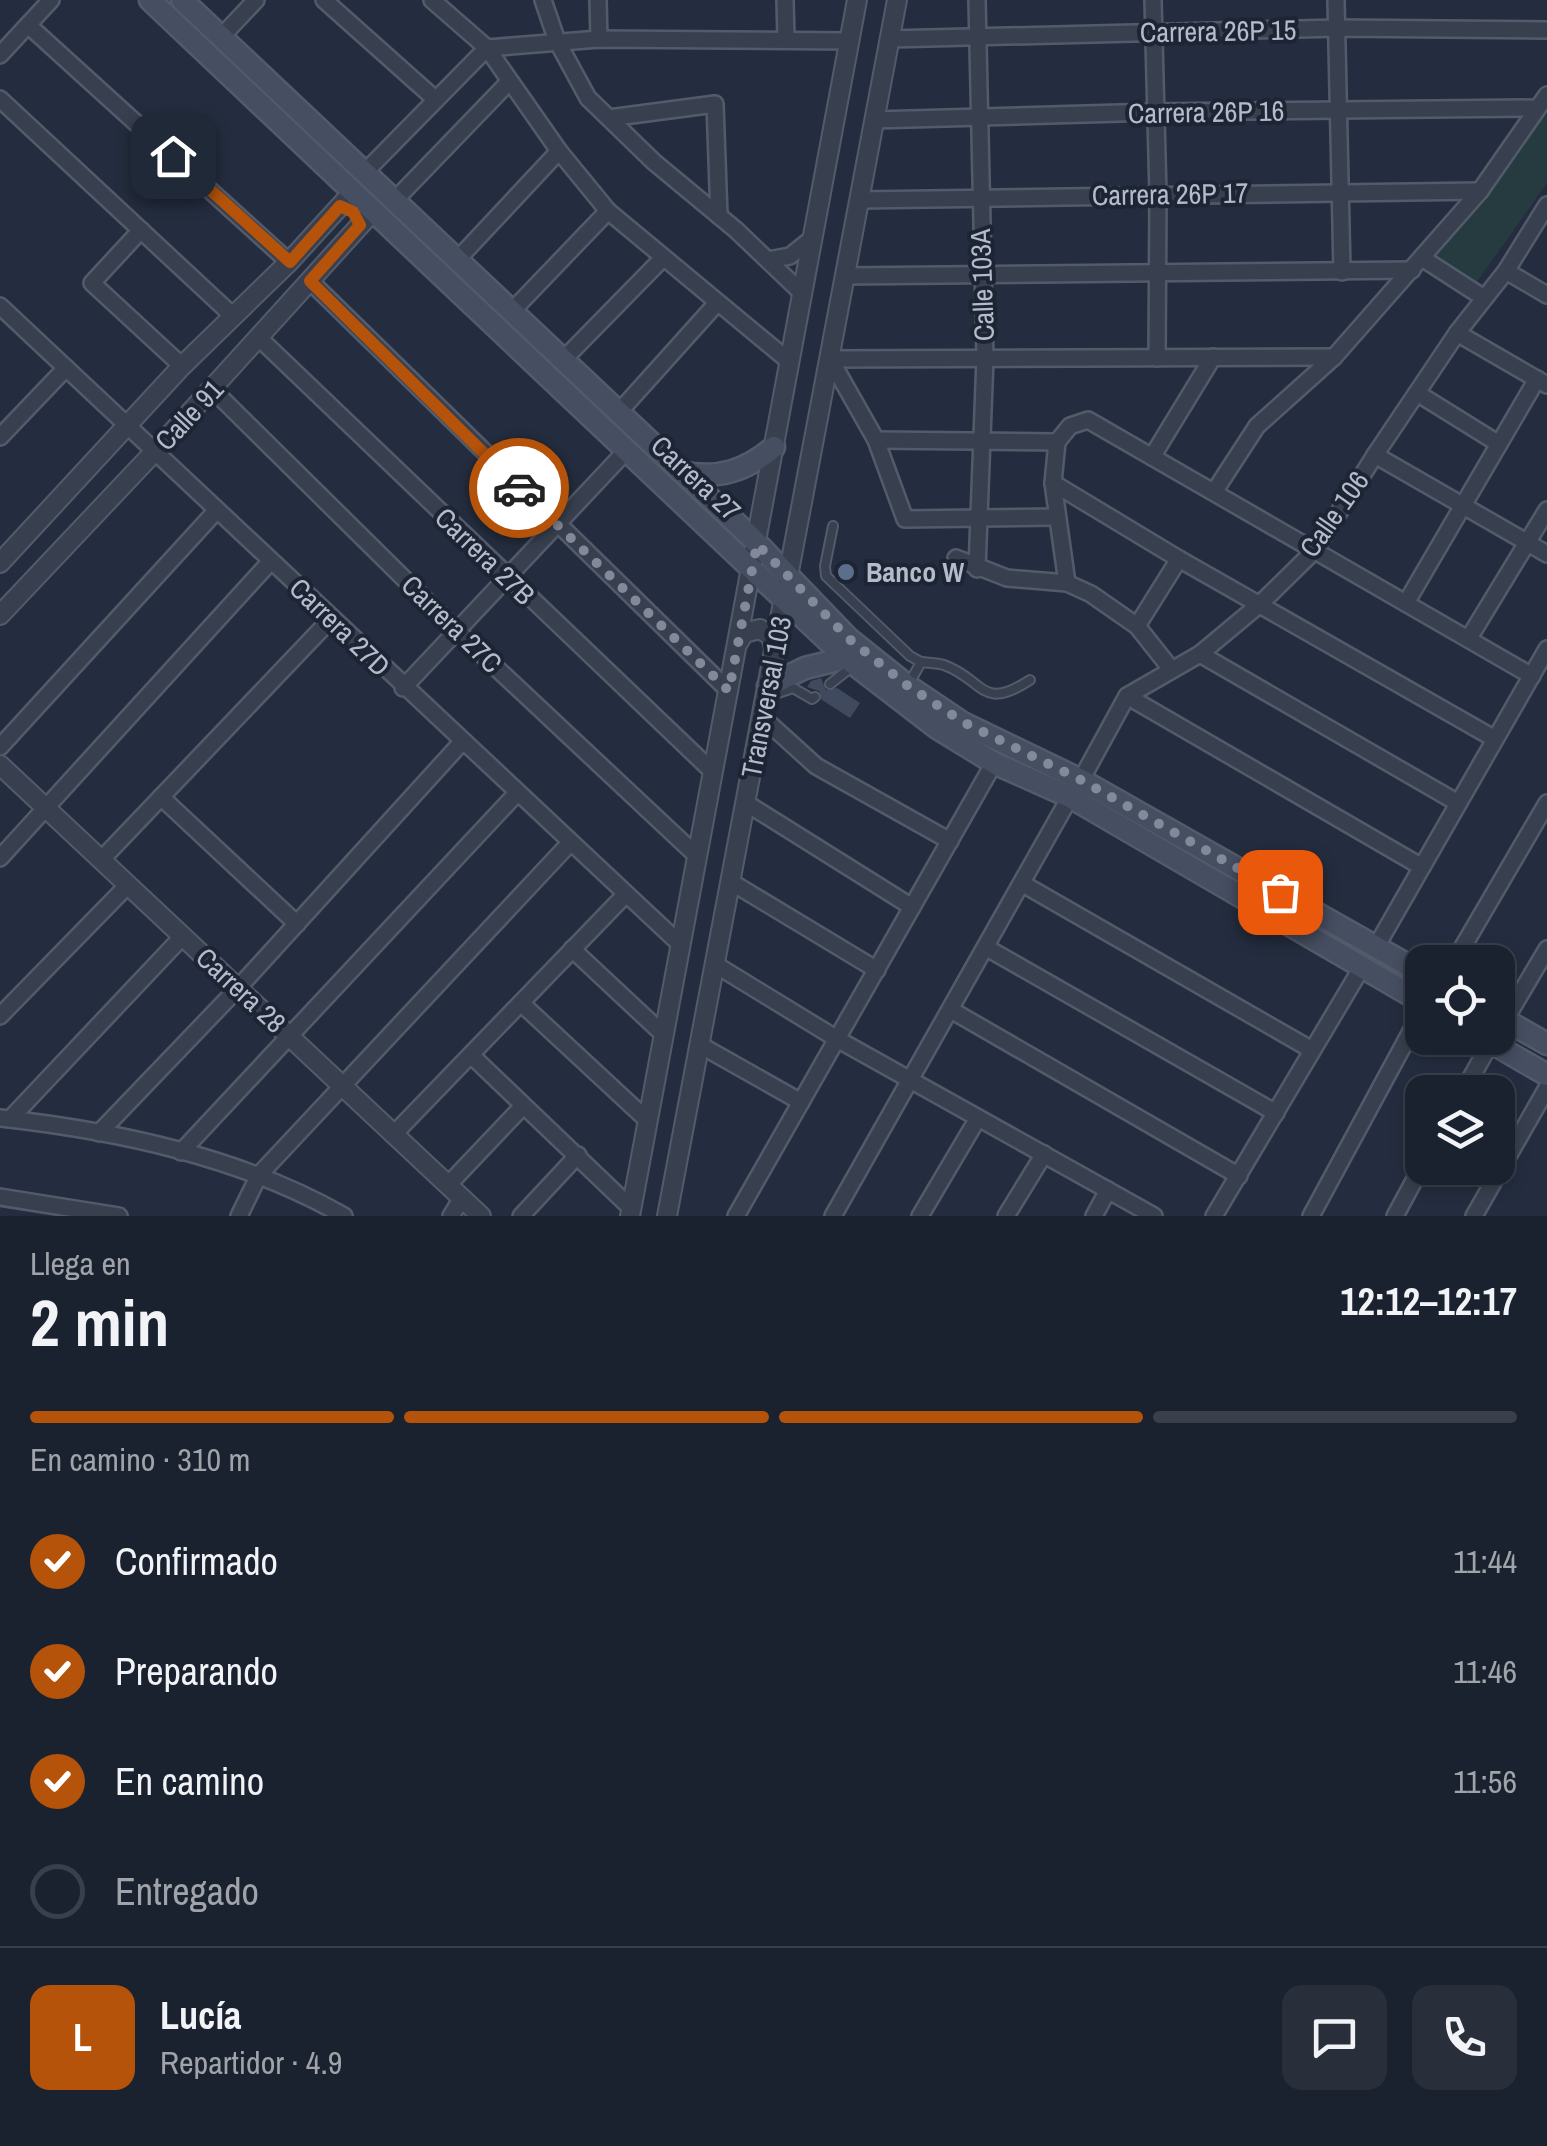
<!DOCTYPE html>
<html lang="es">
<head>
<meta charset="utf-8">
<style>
	:root { --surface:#1b222f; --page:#282f3b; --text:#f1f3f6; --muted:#a0a4aa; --line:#393f4b; --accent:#b45309 }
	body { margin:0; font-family:"Archivo Narrow",sans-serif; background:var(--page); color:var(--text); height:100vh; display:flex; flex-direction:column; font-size:38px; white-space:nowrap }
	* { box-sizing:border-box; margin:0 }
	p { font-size:32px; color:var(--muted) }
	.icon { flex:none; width:55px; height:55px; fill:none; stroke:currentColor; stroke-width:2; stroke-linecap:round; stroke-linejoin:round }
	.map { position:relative; height:1216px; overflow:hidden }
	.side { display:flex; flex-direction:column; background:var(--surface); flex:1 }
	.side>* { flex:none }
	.buttons { position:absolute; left:1405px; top:945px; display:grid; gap:20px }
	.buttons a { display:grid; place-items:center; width:110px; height:110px; border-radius:20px; background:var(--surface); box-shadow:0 5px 15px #0003,0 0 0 2px var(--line); font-size:50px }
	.pin { position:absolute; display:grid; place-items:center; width:85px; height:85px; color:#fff; margin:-42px; border-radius:20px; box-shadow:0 5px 15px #0006 }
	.courier { position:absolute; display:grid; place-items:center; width:100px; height:100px; margin:-50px; border:8px solid #b45309; border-radius:50%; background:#fff; color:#222; box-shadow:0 2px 12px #0007 }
	.summary em { font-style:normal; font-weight:700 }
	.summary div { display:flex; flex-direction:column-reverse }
	.summary { display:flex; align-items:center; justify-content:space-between; height:170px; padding:0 30px }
	h1 { font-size:65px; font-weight:700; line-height:75px }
	.bar { display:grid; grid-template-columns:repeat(4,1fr); gap:15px 10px; align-content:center; height:120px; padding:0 30px }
	.bar i { height:12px; border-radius:8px; background:var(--line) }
	.bar .current { background:var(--accent) }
	.bar p { grid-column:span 4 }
	.line { display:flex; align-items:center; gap:25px; padding:0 30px; border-top:2px solid var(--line) }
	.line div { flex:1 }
	.round { display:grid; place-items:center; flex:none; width:105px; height:105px; border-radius:20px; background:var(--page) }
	ol { padding:0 30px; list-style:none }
	li { display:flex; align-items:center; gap:30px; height:110px }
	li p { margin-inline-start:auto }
	li .icon { padding:10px; border-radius:50%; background:var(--accent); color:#fff; stroke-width:4 }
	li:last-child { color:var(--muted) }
	li i { width:55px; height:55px; border:5px solid var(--line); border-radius:50% }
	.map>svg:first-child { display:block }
	.green { fill:#263b40 }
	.building { fill:#404a5f }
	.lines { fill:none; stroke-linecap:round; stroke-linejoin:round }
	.service-casing { stroke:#535b6a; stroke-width:12 }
	.minor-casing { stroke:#535b6a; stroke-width:20 }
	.tertiary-casing { stroke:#535b6a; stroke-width:22 }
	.secondary-casing { stroke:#535b6a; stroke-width:25 }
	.service { stroke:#38404f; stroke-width:8 }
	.minor { stroke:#38404f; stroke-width:15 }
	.tertiary { stroke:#38404f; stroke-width:18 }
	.secondary { stroke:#464e62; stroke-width:20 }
	.done { stroke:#828999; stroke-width:10; stroke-dasharray:0 18 }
	.route { stroke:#b45309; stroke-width:12 }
	.service-dot { fill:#5c6f8a; stroke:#1d2534; stroke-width:4 }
	.labels { text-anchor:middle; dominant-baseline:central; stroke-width:8; stroke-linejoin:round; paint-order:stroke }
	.street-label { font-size:28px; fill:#b4bbca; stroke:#1d2534 }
	.poi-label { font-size:28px; font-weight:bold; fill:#b4bbca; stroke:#1d2534; text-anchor:start }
</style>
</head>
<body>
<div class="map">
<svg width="1547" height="1216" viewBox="0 0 1547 1216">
	<rect width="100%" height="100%" fill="#242d3f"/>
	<!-- green -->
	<polygon class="green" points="1547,102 1547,183 1474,286 1428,257"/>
	<!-- building -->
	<polygon class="building" points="821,678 826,690 837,688 860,703 850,718 822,700 819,691 807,687 811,681"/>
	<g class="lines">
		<defs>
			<g id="service">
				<polyline points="833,526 825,566 826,576 910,656 921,662 910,682"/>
				<path d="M 921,662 C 928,663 937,663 944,665 C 985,680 981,712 1030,680"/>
				<polyline points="830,684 854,665"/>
				<polyline points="766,697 793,688 812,699 815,697"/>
			</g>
			<g id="minor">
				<polyline points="324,0 435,99"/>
				<polyline points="432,0 487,48 559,151 608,211 790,362"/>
				<polyline points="543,0 557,41 588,98 654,162 736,230 801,292"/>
				<polyline points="598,0 599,39"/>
				<polyline points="785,0 786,39"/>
				<polyline points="977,0 985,358 977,569"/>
				<polyline points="1153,0 1158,195 1157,358"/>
				<polyline points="1336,0 1342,272"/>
				<polyline points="28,25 289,262"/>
				<polyline points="221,37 256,0"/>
				<polyline points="889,39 1337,28 1547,30"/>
				<polyline points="487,48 599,39 850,41"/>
				<polyline points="0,55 51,0"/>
				<polyline points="0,99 233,316"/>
				<polyline points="609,118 715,104 719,216"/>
				<polyline points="874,120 1155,112 1537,108"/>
				<polyline points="365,172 487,48"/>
				<polyline points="395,200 509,82"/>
				<polyline points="859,200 1480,191"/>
				<polyline points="141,230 92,283 182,366"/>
				<polyline points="1422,258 1484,298"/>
				<polyline points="457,260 559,151"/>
				<polyline points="768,260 790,256 810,240"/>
				<polyline points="1506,271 1547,295"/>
				<polyline points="845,276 1412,270"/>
				<polyline points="310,281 729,691"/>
				<polyline points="0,306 681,945"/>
				<polyline points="512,311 608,211"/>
				<polyline points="1457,333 1547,385"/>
				<polyline points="259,338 712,771"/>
				<polyline points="563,360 663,258"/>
				<polyline points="212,389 457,631 696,855"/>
				<polyline points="1417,393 1499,444"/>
				<polyline points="619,412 717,303"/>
				<polyline points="0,437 66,368"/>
				<polyline points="876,440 1057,442"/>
				<polyline points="1057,442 1070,426 1088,420 1532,676"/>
				<polyline points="1057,442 1053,483 1067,583"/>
				<polyline points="1375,455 1547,554"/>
				<polyline points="1152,457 1213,357"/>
				<polyline points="1053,483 1179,559 1495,739"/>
				<polyline points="1214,492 1257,426 1334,357 1480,191 1547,95"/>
				<polyline points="1056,517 905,519 876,440 830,359 1334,357"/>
				<polyline points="956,558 1007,578 1067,583 1091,594 1137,626 1171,669"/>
				<polyline points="1406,603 1537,379"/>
				<polyline points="1137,626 1179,559"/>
				<polyline points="1469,638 1547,510"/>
				<polyline points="1200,654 1458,803"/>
				<polyline points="403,688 627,450"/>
				<polyline points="1127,696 1422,867"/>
				<polyline points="762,717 816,766 950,841"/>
				<polyline points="0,747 217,510"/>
				<polyline points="1081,780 1127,696 1200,654 1260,604 1315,550 1375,455 1457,333 1506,271 1547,205"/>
				<polyline points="161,797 297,924"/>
				<polyline points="746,803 912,907"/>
				<polyline points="0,858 271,561"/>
				<polyline points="101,860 330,620"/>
				<polyline points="731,882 877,970"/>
				<polyline points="1023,884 1312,1050"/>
				<polyline points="1376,947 1547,649"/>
				<polyline points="987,948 1276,1113"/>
				<polyline points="572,949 664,1035"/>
				<polyline points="1454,962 1547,803"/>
				<polyline points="716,965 837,1039 1154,1216"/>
				<polyline points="521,1003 646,1119"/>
				<polyline points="951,1010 1239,1176"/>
				<polyline points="0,1016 128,885"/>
				<polyline points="1505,1020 1547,949"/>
				<polyline points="700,1045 801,1102"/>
				<polyline points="471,1055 632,1209"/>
				<polyline points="1463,1092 1491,1042"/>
				<path d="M 0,1118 C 117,1131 241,1157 344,1216"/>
				<polyline points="10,1119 182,937"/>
				<polyline points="99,1133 239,987 462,742"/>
				<polyline points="393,1135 625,895"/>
				<polyline points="181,1152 517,793"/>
				<polyline points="448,1185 523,1106"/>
				<polyline points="0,1197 119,1216"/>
				<polyline points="239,1216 259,1175 570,843"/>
				<polyline points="451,1216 462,1198"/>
				<polyline points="521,1216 578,1155"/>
				<polyline points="736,1216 994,763"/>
				<polyline points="833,1216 1070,797"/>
				<polyline points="920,1216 978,1118"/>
				<polyline points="1006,1216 1044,1154"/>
				<polyline points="1094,1216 1108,1190"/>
				<polyline points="1214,1216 1362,967"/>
				<polyline points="1311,1216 1422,1011"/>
				<polyline points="1395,1216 1422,1166"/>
				<polyline points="1474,1216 1547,1088"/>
			</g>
			<g id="tertiary">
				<polyline points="0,563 182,366 289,262 353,192"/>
				<polyline points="0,615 156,450 373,211"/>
				<polyline points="738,643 744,633 760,629 771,636 774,648"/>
				<polyline points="0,765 481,1216"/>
				<polyline points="630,1216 857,0"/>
				<polyline points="667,1216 897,0"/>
			</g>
			<g id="secondary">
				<polyline points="150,0 846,658 937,728 994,763 1070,797 1422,1002"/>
				<polyline points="182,0 751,537 848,638 908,686 963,723 1081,780 1422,973"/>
				<path d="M 681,472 C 717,480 746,471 774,447"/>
				<polyline points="768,686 805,668 846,658"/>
				<polyline points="1498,1016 1547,1044"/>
				<polyline points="1483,1038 1547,1075"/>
			</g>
		</defs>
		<!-- service casing -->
		<use href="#service" class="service-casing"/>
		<!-- minor casing -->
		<use href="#minor" class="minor-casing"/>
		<!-- tertiary casing -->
		<use href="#tertiary" class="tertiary-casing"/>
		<!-- secondary casing -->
		<use href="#secondary" class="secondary-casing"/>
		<!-- service -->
		<use href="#service" class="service"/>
		<!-- minor -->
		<use href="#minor" class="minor"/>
		<!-- tertiary -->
		<use href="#tertiary" class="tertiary"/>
		<!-- secondary -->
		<use href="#secondary" class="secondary"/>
	</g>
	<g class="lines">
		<!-- done -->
		<polyline class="done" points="519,488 729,691 757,544 848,638 908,686 963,722 1081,780 1280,892"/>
		<!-- route -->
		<polyline class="route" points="173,156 290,262 340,206 353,212 360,225 310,281 519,488"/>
	</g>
	<!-- markers -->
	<circle class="service-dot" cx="846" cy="572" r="10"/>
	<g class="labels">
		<!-- street labels -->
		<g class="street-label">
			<text transform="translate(1218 31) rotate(-1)">Carrera 26P 15</text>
			<text transform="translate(1206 112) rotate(-1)">Carrera 26P 16</text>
			<text transform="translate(1170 194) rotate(-1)">Carrera 26P 17</text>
			<text transform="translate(982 285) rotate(-92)">Calle 103A</text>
			<text transform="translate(189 415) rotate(-47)">Calle 91</text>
			<text transform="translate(696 478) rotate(43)">Carrera 27</text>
			<text transform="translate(1334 514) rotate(-55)">Calle 106</text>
			<text transform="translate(485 556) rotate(44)">Carrera 27B</text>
			<text transform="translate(452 624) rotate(44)">Carrera 27C</text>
			<text transform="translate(340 627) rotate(44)">Carrera 27D</text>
			<text transform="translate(766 697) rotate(-79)">Transversal 103</text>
			<text transform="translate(241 990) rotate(43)">Carrera 28</text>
		</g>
		<!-- poi labels -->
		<g class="poi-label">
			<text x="866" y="572">Banco W</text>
		</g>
	</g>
</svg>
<div class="buttons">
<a><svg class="icon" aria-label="locate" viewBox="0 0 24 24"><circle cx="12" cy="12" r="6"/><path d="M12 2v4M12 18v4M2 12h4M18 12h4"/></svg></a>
<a><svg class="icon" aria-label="layers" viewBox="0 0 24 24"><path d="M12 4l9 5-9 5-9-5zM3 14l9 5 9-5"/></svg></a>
</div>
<div class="pin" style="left:1280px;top:892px;background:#ea580c"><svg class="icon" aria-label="bag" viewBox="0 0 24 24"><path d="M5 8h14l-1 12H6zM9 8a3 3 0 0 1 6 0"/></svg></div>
<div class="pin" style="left:173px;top:156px;background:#1f2937"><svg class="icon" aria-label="home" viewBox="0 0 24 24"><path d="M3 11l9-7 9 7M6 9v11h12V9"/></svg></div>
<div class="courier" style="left:519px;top:488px"><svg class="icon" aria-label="car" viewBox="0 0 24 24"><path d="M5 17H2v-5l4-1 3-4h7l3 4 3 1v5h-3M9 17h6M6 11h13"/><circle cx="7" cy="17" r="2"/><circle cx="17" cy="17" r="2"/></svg></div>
</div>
<section class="side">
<div class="summary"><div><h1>2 min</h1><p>Llega en</p></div><em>12:12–12:17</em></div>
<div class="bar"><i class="current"></i><i class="current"></i><i class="current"></i><i></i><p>En camino · 310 m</p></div>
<ol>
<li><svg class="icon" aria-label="check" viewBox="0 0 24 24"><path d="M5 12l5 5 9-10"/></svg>Confirmado<p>11:44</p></li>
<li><svg class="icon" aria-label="check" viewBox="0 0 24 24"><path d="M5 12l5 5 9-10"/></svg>Preparando<p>11:46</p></li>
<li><svg class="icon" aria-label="check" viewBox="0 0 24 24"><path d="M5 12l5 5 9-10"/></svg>En camino<p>11:56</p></li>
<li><i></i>Entregado</li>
</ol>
<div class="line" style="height:180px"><b class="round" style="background:var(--accent);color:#fff">L</b><div><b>Lucía</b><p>Repartidor · 4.9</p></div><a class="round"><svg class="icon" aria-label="chat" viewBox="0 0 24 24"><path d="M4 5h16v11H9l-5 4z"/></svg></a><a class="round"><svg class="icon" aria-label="phone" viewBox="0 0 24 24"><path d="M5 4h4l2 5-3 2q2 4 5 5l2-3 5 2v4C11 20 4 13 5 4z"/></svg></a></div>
</section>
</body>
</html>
